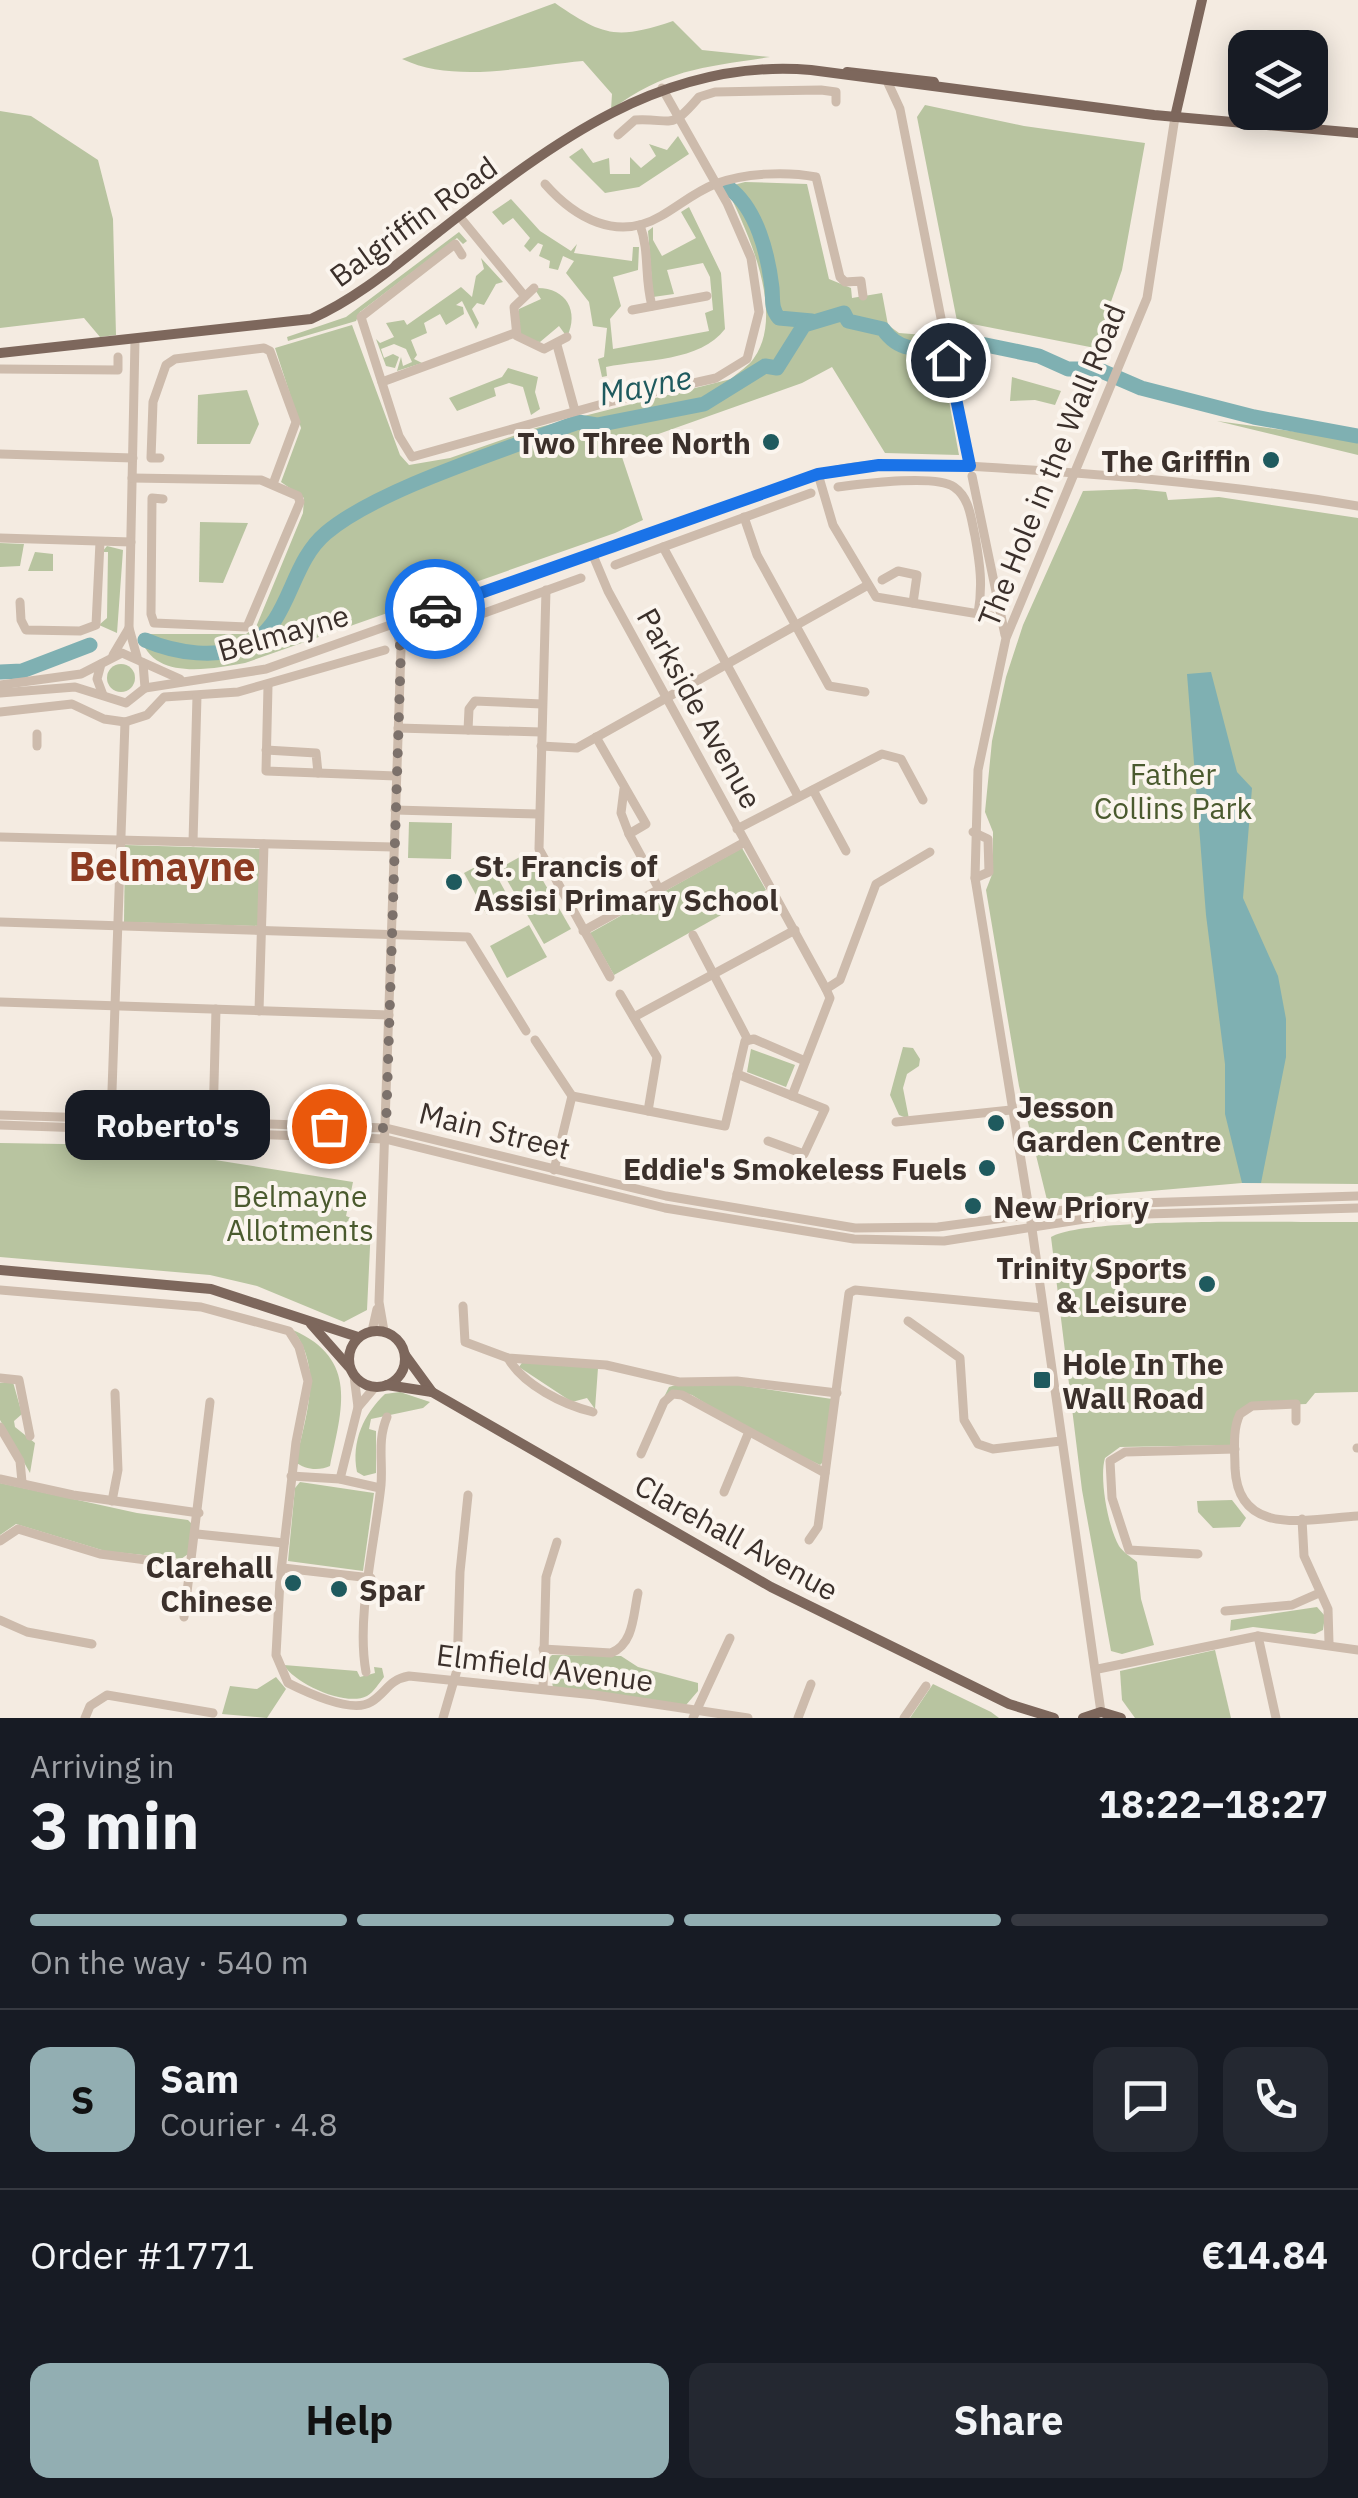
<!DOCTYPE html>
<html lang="en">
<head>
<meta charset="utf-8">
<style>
	:root { --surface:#171b24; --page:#242831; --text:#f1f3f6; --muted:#9ea1a6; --line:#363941; --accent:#92aeb2 }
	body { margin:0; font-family:"IBM Plex Sans",sans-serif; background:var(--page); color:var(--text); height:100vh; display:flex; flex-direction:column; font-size:38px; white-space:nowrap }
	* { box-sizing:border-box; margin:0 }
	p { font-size:32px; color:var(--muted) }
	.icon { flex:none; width:55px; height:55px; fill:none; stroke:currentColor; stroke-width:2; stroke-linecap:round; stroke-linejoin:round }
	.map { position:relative; height:1718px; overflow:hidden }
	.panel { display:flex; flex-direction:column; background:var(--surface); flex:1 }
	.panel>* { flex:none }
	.fabs { position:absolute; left:1228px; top:30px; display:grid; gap:20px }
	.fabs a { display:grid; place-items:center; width:100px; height:100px; border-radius:20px; background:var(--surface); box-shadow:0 5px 25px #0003; font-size:50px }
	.pin { position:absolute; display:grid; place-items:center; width:85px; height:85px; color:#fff; margin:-42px; border:5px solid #fff; border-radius:50%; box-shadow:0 2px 10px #0007 }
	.courier { position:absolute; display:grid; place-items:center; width:100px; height:100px; margin:-50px; border:8px solid #1a73e8; border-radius:50%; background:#fff; color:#222; box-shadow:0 2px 12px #0007 }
	.bubble { position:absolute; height:70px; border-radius:20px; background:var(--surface); box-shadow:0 5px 25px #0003; font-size:32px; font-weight:700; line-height:70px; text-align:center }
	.overview em { font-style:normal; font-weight:700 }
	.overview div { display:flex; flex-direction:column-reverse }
	.overview { display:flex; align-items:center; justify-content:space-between; height:170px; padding:0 30px }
	h1 { font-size:65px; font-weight:700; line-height:75px }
	.bar { display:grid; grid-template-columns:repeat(4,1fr); gap:15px 10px; align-content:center; height:120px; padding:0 30px }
	.bar i { height:12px; border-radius:8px; background:var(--line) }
	.bar .current { background:var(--accent) }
	.bar p { grid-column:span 4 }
	.line { display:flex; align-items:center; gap:25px; padding:0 30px; border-top:2px solid var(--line) }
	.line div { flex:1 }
	.round { display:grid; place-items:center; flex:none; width:105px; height:105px; border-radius:20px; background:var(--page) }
	.primary-button { display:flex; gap:20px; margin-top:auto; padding:20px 30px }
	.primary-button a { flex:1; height:115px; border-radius:20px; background:var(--accent); color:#111; font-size:40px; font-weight:700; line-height:115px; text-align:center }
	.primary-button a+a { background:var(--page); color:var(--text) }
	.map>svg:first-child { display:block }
	.green { fill:#b8c4a0 }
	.water { fill:#7fb0b2 }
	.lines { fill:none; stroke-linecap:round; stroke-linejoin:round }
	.river { stroke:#7fb0b2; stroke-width:15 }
	.minor { stroke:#cdbbac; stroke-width:9 }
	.major { stroke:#7d675c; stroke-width:10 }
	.done { stroke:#7c716b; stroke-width:10; stroke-dasharray:0 18 }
	.route { stroke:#1a73e8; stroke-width:12 }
	.poi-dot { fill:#1f5a5e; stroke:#fbf5ee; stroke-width:4 }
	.labels { text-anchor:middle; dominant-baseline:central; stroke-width:8; stroke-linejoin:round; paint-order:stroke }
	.street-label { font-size:30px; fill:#3b302b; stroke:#fbf5ee }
	.poi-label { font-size:30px; font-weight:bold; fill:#3b302b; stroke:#fbf5ee; text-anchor:end }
	.park-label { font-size:30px; fill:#4a5a2e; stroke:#fbf5ee }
	.water-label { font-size:32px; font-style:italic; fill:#1f5a5e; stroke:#fbf5ee }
	.district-label { font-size:40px; font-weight:bold; fill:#8c3b22; stroke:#fbf5ee }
</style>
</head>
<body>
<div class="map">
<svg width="1358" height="1718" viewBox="0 0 1358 1718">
	<rect width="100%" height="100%" fill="#f4ebe1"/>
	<!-- green -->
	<g class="green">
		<path d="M 555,3 C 603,36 616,40 673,21 L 702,50 L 770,57 C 705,67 665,69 611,110 L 612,94 L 583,61 C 526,66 455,84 402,59 Z"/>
		<polygon points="925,105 1024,126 1145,143 1122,270 1095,348 957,321 917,117"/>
		<polygon points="0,111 31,116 98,160 113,219 116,335 100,337 84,318 0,328"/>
		<polygon points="678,136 689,154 639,187 605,193 569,157 582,148 593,163 609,158 610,174 630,174 630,157 641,168 656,156 649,144 667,150"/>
		<path d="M 745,182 L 807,184 L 829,279 L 851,288 L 852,298 L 882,293 L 888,325 L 899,333 L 937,336 L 959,455 L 885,453 L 832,367 L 802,383 L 619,448 L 643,520 L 615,533 L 245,663 C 211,669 150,682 140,634 L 246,634 L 256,627 L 303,513 L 304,498 L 281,482 L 301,428 L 275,348 L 352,325 L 400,455 L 409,465 L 450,458 L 536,428 L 731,379 C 738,372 749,366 754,358 C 786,313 747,230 726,187 Z"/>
		<path d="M 511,199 L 540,231 L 571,251 L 577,244 L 574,253 L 632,261 L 633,247 L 639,247 L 638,270 L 613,277 L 621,306 L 610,319 L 613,349 L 709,331 L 705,313 L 713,310 L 710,277 L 703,263 L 667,270 L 674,294 L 653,297 L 648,231 L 653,227 L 653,240 L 662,256 L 696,238 L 681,212 L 689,207 L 721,273 L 725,329 C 700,362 645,359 606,367 L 607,376 L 602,377 L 598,359 L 604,357 L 607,328 L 593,326 L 589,302 L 566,273 L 574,261 L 563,256 L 558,270 L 549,268 L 550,261 L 539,256 L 543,245 L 538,243 L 530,252 L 524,246 L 530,238 L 513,218 L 503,225 L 492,212 Z"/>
		<polygon points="459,232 467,241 463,244 457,238 360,312 356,321 288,341 287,337 346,317"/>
		<polygon points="481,258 503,282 496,284 484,305 477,303 472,309 479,323 476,329 462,301 456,305 463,307 464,314 446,325 440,314 424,323 427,333 411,340 417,355 414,359 422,363 397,371 401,357 403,366 412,362 406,349 394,344 381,349 384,358 393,354 399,357 395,368 386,366 376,339 380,343 394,337 386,323 404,320 407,325 461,287 472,297 476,276 484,269"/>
		<path d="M 534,288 C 565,286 580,310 567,337 L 559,326 L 540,342 L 529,341 L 519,332 L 519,309 L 541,299 Z"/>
		<polygon points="508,368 538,377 535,392 540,409 531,415 523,387 509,383 494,388 496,396 457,411 449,398 502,377"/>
		<polygon points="1012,377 1061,391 1055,405 1035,400 1010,401"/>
		<polygon points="247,390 259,424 250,444 197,444 198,395"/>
		<polygon points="1217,421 1358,440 1358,455"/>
		<polygon points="1136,489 1166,492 1168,500 1219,497 1358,518 1358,1184 1242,1183 1047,1200 1019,1086 986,890 993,872 993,832 985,812 992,741 1006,677 1023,625 1083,491"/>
		<polygon points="200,522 248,523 223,583 199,582"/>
		<polygon points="0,543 24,544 20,566 0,567"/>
		<polygon points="107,546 123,550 117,633 99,625 107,618 108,552 102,552"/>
		<polygon points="35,552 53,554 53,571 28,571"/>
		<circle cx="121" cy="678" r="14"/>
		<polygon points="409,822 452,823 451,859 408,858"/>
		<polygon points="125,845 260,849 260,926 124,922"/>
		<polygon points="742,848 766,890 614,975 590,933"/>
		<polygon points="527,853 571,929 544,944 500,868"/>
		<polygon points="488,860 511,902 487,915 464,873"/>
		<polygon points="529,925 547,957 507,978 490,946"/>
		<polygon points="903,1047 913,1048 920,1059 919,1066 907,1074 903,1088 909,1119 899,1115 890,1095"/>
		<polygon points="751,1049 795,1065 786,1087 747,1072"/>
		<polygon points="0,1143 190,1146 190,1156 353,1182 346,1216 371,1226 367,1310 344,1322 257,1286 210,1275 0,1257"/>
		<path d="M 1358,1222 L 1358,1392 L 1315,1393 L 1306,1404 L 1255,1406 L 1234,1422 L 1232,1445 L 1120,1447 L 1105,1458 C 1099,1478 1108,1527 1119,1546 C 1123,1552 1131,1557 1137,1562 L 1141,1599 L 1154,1645 L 1122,1654 L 1111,1651 L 1082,1490 L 1051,1237 C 1084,1216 1305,1223 1358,1222 Z"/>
		<path d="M 293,1330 C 359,1359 342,1409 330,1466 C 320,1471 304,1470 296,1462 C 305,1417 324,1370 293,1330 Z"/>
		<polygon points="524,1360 598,1368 595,1409 587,1398 572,1402 519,1367"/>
		<polygon points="13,1382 22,1414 14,1421 15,1427 35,1443 30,1473 0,1420 0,1383"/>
		<polygon points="679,1384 739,1385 832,1399 823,1462 820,1465 753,1433 692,1395 679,1392 664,1397 669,1387"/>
		<path d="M 400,1392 L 430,1402 L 423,1408 L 371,1419 L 369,1429 L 376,1431 L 376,1473 L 364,1476 L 357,1472 C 351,1441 364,1414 385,1394 Z"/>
		<polygon points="300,1482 374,1493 363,1571 288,1561 295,1488"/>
		<polygon points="0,1483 137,1513 188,1520 194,1526 191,1552 181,1559 105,1551 16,1524 0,1535"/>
		<polygon points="1232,1500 1246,1518 1240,1527 1213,1528 1198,1512 1197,1501"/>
		<polygon points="1317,1607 1325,1616 1323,1630 1315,1634 1253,1627 1230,1631 1231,1620"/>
		<polygon points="1215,1650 1231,1718 1135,1718 1122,1700 1120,1671"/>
		<polygon points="552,1655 621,1656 638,1667 698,1683 698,1691 686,1705 553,1687 547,1660"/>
		<path d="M 284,1665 L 357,1671 L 360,1677 L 375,1673 L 374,1667 L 382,1668 L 384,1677 C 379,1683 374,1692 367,1696 C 346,1707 295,1684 284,1665 Z"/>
		<polygon points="276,1677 286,1689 267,1718 222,1714 230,1686 257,1689"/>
		<polygon points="933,1684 991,1712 999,1718 910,1718"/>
	</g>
	<!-- water -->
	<polygon class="water" points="1211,672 1237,772 1252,788 1243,898 1278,976 1286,1019 1286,1057 1261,1183 1242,1183 1225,1114 1225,1064 1206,915 1187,674"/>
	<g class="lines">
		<!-- river -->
		<g class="river">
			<path d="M 729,188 C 757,209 768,254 772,288 C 773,300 771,309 779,318 L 812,321"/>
			<path d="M 145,640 C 175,653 219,660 249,644 C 291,622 289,564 326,533 C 379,488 509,449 578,422 L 597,425 L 704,404 L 765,366 L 777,368 L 804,325 L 844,313 L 848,321 L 883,329 C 896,348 921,357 937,336 L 952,338 L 1039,356 L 1068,369 L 1097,369 L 1141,388 L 1254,417 L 1358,436"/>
			<polyline points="0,672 22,671 90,645"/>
		</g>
		<!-- minor -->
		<g class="minor">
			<polyline points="888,83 900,109 970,466"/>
			<path d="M 618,135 L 635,120 C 674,118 669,132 699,97 L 715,92 L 821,90 L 836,92 L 836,102"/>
			<path d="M 545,184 C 575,218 617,242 661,216 C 680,205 695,192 715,184 C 744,173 786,171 816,177 L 840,277 L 845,282 L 861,281 L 863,296"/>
			<polyline points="459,216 523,294"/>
			<path d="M 640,225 C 650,253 644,277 652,306"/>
			<polyline points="462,255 455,244 361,317 399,436 412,457 613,401 716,378 747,359 759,312 751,258 727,203 662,88"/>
			<polyline points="534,288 514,307 517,336 544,349 567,337"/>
			<polyline points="632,310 707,296"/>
			<polyline points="135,340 129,628 137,657"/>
			<polyline points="557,345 575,411"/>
			<polyline points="0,369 118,370 118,357"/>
			<polyline points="382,382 515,333"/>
			<polyline points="0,454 133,458"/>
			<polyline points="160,458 151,458 153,402 166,365 175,359 264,348 270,351 296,422 273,484"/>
			<polyline points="818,474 833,525 876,597 991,616"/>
			<polyline points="972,476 1005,635"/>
			<polyline points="132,478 261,480 298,496 300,502 247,627 154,623 151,614 152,498 163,499"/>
			<path d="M 838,487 C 862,484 935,474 954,487 C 970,498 971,519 975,536 C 980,564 983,585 978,614"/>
			<polyline points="744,517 757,555 829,686 865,692"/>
			<polyline points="0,538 131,542"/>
			<polyline points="663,547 811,493"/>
			<polyline points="592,553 608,591 826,989 830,998 792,1096"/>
			<polyline points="615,565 663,547 798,796"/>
			<polyline points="882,580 898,571 917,575 913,603"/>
			<polyline points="546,590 539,849 610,977"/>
			<polyline points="20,602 21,620 26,630 80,631 96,625 100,542"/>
			<polyline points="415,638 581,578"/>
			<polyline points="113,655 129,628"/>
			<polyline points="101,664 97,679 103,695"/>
			<polyline points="0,685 81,674 122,653 180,679"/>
			<polyline points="268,686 266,771 396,776"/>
			<path d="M 145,688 L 266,669 L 802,479 C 870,456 945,465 1015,469 C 1130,476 1244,487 1358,506"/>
			<polyline points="0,693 75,687 126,703 145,688 143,663"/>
			<polyline points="0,712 72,704 104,719 125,722 147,715 164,697 238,692 385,650"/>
			<polyline points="398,728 541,732"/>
			<polyline points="468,730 469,709 475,701 542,704"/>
			<polyline points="596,737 646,824 629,834 659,889"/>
			<polyline points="37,746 37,734"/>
			<polyline points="541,746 577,748 868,585"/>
			<polyline points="266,750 316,753 318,773"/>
			<polyline points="624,789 621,813 629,834"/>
			<polyline points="813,790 846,851"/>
			<polyline points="395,810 538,814"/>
			<polyline points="737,829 882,754 901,759 923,800"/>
			<polyline points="973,832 988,839 989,872 975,878"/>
			<polyline points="0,837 393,847"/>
			<polyline points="193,842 197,696"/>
			<polyline points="0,922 468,937 526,1031"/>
			<polyline points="583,931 745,842"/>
			<polyline points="693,935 748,1040"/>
			<polyline points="826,989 840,980 876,884 930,852"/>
			<polyline points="620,994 657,1057 648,1111"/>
			<polyline points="0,1002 389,1015"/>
			<polyline points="259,1011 264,844"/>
			<polyline points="634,1017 795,930"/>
			<polyline points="535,1040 572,1096 554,1170"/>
			<polyline points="737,1074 825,1109 804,1154 768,1141"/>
			<polyline points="572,1096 725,1126 745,1041 754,1039 805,1061"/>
			<polyline points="0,1115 386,1128 666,1196 855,1228 938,1227 1108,1204 1358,1196"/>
			<polyline points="111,1119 125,722"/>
			<polyline points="213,1122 216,1009"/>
			<polyline points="896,1122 1011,1110"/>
			<polyline points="0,1125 385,1139 665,1208 854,1239 944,1241 1110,1215 1358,1208"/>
			<path d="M 0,1290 L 201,1307 L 289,1331 L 299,1347 L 308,1381 L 296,1442 L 280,1580 L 276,1655 L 288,1683 C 306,1692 352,1714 371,1702 C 387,1692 388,1680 409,1676 L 595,1695 L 748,1718"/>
			<polyline points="463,1306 465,1342 508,1358 606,1365 679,1382 737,1381 837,1393"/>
			<polyline points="908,1321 960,1358 964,1420 978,1444 993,1449 1061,1441"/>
			<polyline points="372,1331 377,1309"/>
			<polyline points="384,1331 379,1302 401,649 395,623"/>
			<path d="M 508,1358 C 523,1385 564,1405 593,1412"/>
			<polyline points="0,1378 19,1380 30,1436"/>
			<polyline points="358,1407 375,1387"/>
			<path d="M 1296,1421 L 1296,1404 L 1252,1406 L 1240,1414 C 1232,1430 1235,1451 1235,1468 C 1238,1538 1307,1519 1358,1516"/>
			<polyline points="0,1427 20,1461 22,1482"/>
			<polyline points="1357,1448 1358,1448"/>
			<polyline points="641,1454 664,1402 673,1394 682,1395 825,1473"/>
			<polyline points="291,1476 340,1479 380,1488"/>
			<polyline points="0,1479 73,1495 199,1513"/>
			<polyline points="340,1479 358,1407 354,1376"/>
			<polyline points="724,1492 748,1434"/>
			<polyline points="112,1501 118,1470 115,1393"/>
			<polyline points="1302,1519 1304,1556 1328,1609 1329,1643"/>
			<polyline points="197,1534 284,1543"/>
			<polyline points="809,1540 818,1527 849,1293 855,1290 1042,1308"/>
			<polyline points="0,1541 18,1529 100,1554 193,1566"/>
			<polyline points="1198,1554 1129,1550 1112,1498 1110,1461 1125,1452 1235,1449"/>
			<polyline points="283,1568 371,1578"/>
			<polyline points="1225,1611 1292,1605 1317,1594"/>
			<polyline points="184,1617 210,1402"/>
			<polyline points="0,1620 27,1632 92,1644"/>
			<polyline points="1258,1636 1276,1718"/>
			<path d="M 543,1649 L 611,1653 C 634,1644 633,1615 638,1593"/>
			<polyline points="1098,1669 1258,1636 1358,1650"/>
			<path d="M 366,1672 C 356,1617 375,1543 381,1485 C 383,1461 377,1441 387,1417"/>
			<polyline points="543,1689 546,1577 557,1542"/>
			<polyline points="1101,1712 1030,1215 975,878 978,770 1006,638 1147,298 1175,117"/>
			<polyline points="85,1718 90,1706 107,1695 213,1713"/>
			<polyline points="443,1718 457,1670 460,1572 468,1495"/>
			<polyline points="693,1718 730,1638"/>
			<polyline points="798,1718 811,1684"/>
			<polyline points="904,1718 926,1686"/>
		</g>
		<!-- major -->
		<g class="major">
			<polyline points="847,72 934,82"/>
			<polyline points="1175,117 1202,0"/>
			<path d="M 0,353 L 311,319 C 358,298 396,265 437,233 C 549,146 661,57 811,70 L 1154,115 L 1358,133"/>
			<polyline points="0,1270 211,1289 358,1337"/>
			<polyline points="311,1324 349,1367"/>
			<circle cx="377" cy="1359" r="28"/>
			<polyline points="405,1355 432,1392"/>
			<polyline points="387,1385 432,1392 771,1587 1009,1704 1054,1718"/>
			<polyline points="1083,1718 1101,1712 1121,1718"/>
		</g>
	</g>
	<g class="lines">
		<!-- done -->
		<polyline class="done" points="329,1126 386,1128 401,649 394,624 435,609"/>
		<!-- route -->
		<polyline class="route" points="435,609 818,474 879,465 970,466 948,360"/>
	</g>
	<!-- markers -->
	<g class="poi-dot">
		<circle cx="771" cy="442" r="10"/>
		<circle cx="1271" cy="460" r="10"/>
		<circle cx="454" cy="882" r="10"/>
		<circle cx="996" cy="1123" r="10"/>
		<circle cx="987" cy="1168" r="10"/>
		<circle cx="973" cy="1206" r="10"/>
		<circle cx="1207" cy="1284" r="10"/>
		<rect x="1032" y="1370" width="20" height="20" rx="5"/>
		<circle cx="293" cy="1583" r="10"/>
		<circle cx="339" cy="1589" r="10"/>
	</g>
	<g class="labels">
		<!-- street labels -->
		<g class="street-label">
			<text transform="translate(413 221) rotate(-36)">Balgriffin Road</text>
			<text transform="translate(1051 465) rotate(-68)">The Hole in the Wall Road</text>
			<text transform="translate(283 632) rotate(-16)">Belmayne</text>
			<text transform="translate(700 708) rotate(61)">Parkside Avenue</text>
			<text transform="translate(495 1130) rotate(14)">Main Street</text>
			<text transform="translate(737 1537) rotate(29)">Clarehall Avenue</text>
			<text transform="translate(545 1667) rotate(7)">Elmfield Avenue</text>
		</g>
		<!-- poi labels -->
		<g class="poi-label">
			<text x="751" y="442">Two Three North</text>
			<text x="1251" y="460">The Griffin</text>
			<text x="474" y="865" text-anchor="start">St. Francis of<tspan x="474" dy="34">Assisi Primary School</tspan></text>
			<text x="1016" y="1106" text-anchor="start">Jesson<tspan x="1016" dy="34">Garden Centre</tspan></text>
			<text x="967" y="1168">Eddie's Smokeless Fuels</text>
			<text x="993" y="1206" text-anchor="start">New Priory</text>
			<text x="1187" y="1267">Trinity Sports<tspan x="1187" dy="34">&amp; Leisure</tspan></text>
			<text x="1062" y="1363" text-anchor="start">Hole In The<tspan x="1062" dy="34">Wall Road</tspan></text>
			<text x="273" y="1566">Clarehall<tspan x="273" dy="34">Chinese</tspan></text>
			<text x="359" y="1589" text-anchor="start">Spar</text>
		</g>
		<!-- park labels -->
		<g class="park-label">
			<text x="1173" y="773">Father<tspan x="1173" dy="34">Collins Park</tspan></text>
			<text x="300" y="1195">Belmayne<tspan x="300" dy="34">Allotments</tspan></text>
		</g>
		<!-- water labels -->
		<g class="water-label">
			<text transform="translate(645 385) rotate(-11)">Mayne</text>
		</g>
		<!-- district labels -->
		<g class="district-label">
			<text x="162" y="866">Belmayne</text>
		</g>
	</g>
</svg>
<div class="fabs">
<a><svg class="icon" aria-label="layers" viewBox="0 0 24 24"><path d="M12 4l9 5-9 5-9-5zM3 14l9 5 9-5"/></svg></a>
</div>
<div class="pin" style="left:329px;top:1126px;background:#ea580c"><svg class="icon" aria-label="bag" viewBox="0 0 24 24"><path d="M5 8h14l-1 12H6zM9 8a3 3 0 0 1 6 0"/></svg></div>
<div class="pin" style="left:948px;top:360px;background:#1f2937"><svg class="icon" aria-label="home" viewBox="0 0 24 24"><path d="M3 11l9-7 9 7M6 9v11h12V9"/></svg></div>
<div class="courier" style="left:435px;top:609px"><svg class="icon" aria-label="car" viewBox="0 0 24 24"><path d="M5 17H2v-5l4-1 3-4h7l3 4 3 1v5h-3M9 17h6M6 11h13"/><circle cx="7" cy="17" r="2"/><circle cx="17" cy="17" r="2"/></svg></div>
<div class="bubble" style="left:65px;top:1090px;width:205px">Roberto's</div>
</div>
<section class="panel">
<div class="overview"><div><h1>3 min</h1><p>Arriving in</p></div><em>18:22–18:27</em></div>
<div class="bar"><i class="current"></i><i class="current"></i><i class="current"></i><i></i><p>On the way · 540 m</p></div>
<div class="line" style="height:180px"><b class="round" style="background:var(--accent);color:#111">S</b><div><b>Sam</b><p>Courier · 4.8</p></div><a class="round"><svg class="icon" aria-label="chat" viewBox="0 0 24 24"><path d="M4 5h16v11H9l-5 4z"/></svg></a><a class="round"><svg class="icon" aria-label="phone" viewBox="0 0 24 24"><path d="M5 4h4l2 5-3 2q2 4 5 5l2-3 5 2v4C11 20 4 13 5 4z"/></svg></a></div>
<div class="line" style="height:130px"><div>Order #1771</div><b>€14.84</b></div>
<div class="primary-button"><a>Help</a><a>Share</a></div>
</section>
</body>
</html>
